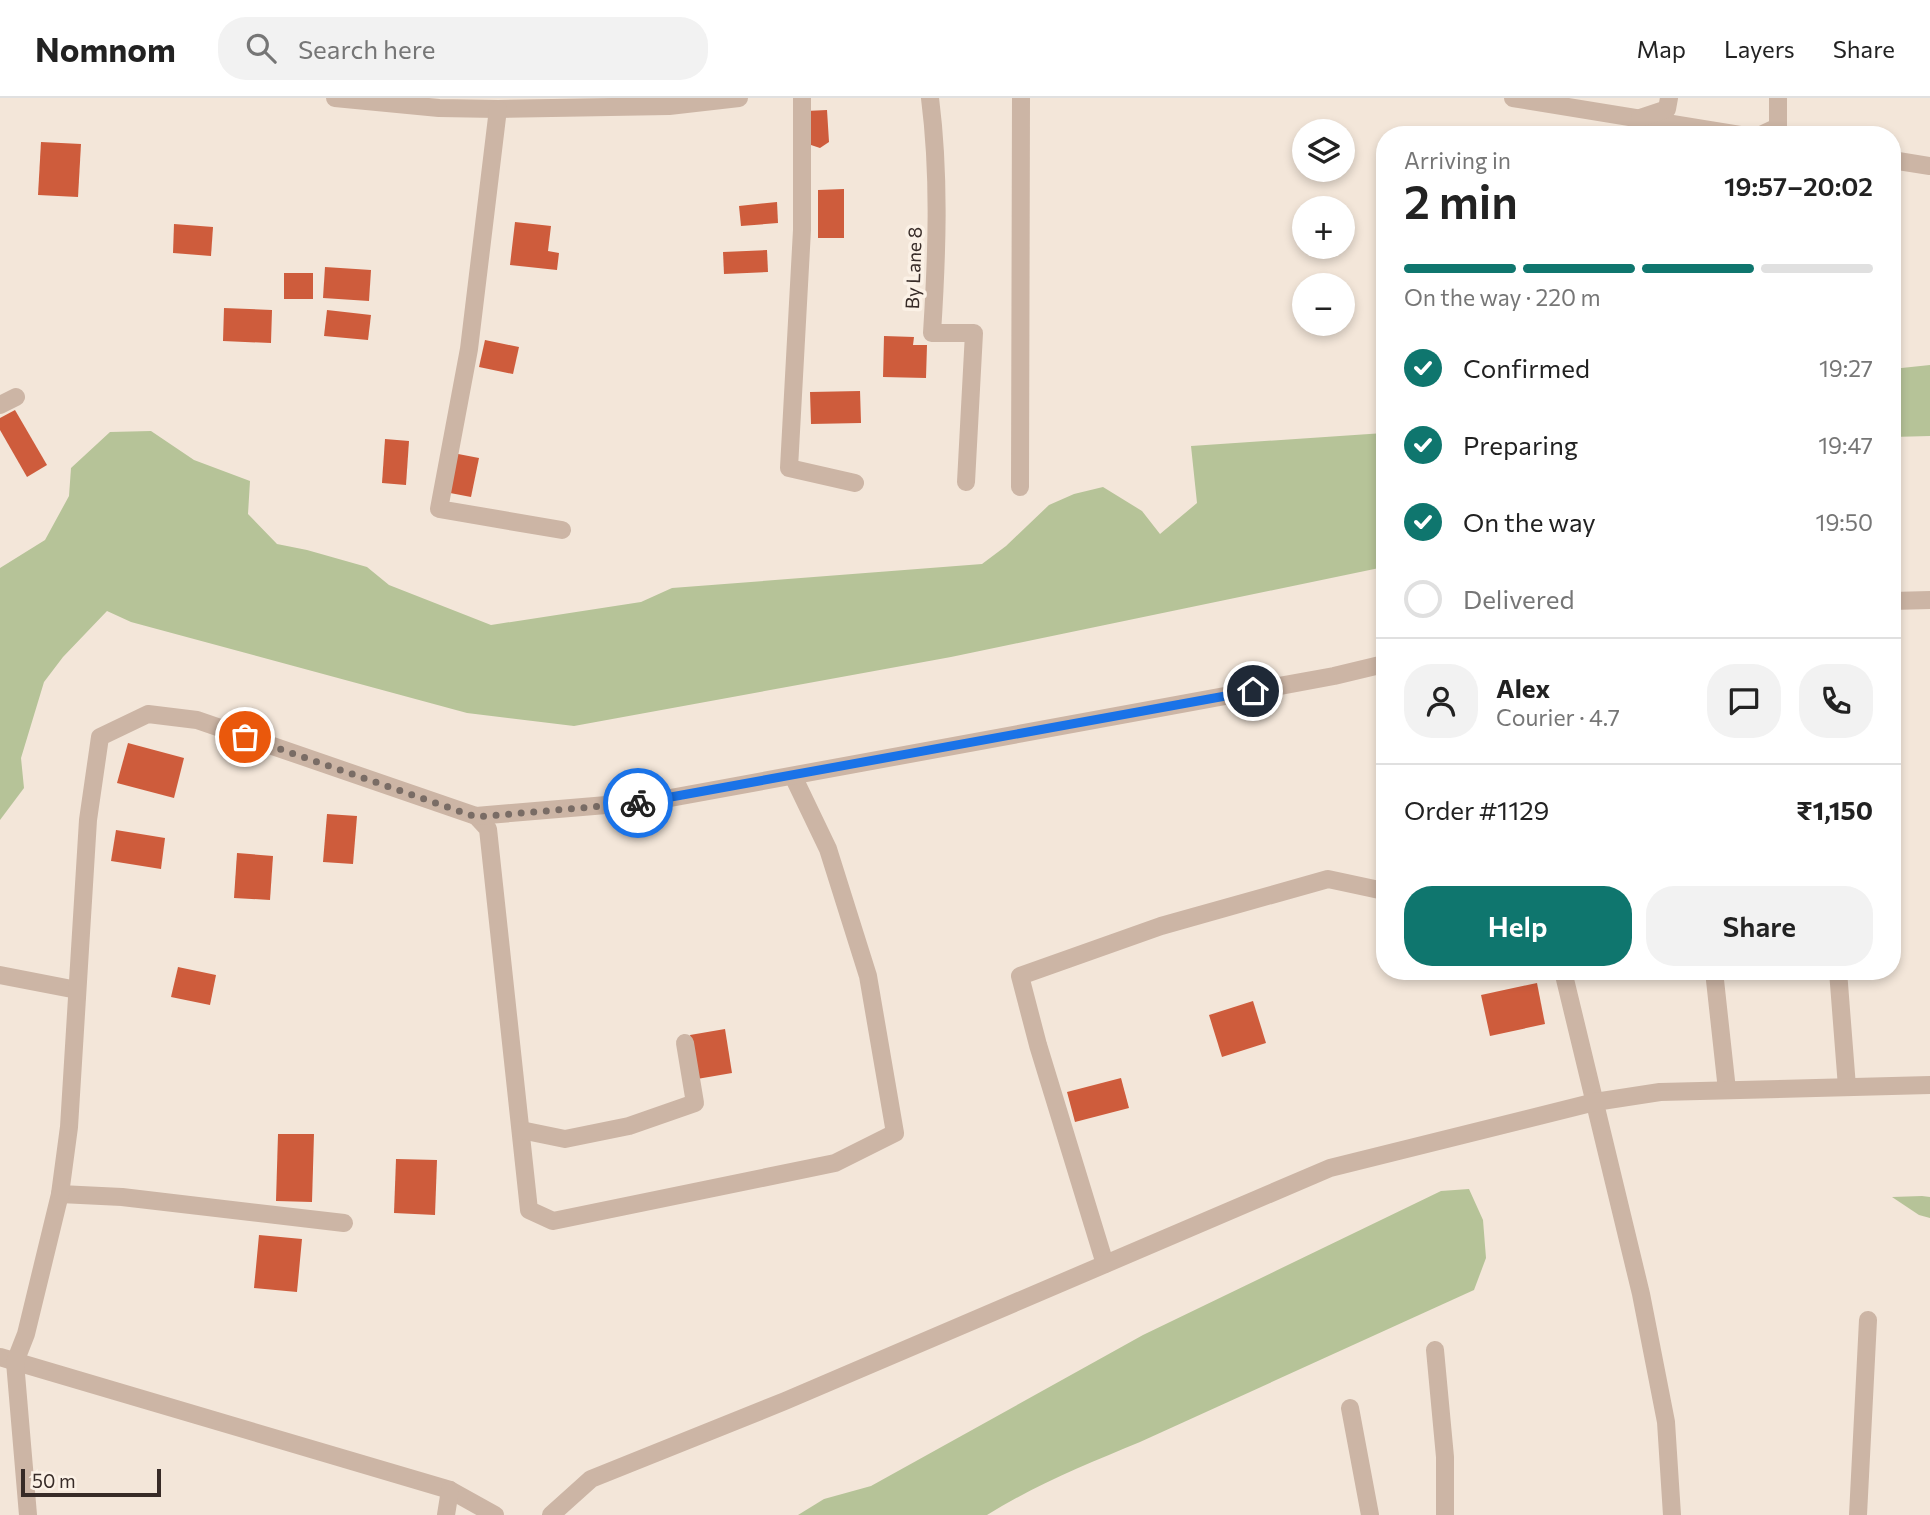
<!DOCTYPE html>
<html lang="en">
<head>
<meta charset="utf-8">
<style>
	:root { --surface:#fff; --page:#f2f2f2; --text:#222; --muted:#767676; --line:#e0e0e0; --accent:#0f766e }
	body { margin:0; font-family:Commissioner,sans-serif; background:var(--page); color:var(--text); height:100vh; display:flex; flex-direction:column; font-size:26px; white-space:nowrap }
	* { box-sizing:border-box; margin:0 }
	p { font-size:23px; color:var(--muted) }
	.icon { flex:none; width:38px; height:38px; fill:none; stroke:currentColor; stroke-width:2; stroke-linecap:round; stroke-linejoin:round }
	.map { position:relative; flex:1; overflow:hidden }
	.drawer { position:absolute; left:1376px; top:28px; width:525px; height:854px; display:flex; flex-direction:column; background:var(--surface); border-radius:28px; box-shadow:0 4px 10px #0003 }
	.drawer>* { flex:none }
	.tools { position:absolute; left:1292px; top:21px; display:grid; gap:14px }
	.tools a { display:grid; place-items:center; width:63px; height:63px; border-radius:50%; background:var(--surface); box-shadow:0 4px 10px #0003; font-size:35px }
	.scale { position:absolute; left:21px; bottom:18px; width:140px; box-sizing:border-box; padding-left:7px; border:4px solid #372b27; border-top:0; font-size:19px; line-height:24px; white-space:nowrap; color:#372b27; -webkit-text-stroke:5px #fbf1e6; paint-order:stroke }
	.pin { position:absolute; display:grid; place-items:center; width:60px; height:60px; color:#fff; margin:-30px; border:4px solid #fff; border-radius:50%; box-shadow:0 2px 7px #0007 }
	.courier { position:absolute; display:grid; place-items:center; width:70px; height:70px; margin:-35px; border:5px solid #1a73e8; border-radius:50%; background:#fff; color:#222; box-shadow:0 2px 9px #0007 }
	.head em { font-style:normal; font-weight:600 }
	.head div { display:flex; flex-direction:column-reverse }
	.head { display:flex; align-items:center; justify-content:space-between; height:119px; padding:0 28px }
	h1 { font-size:46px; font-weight:600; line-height:52px }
	.bar { display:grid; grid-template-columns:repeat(4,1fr); gap:10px 7px; align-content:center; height:84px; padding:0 28px }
	.bar i { height:9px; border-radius:5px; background:var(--line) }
	.bar .active { background:var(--accent) }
	.bar p { grid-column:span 4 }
	.line { display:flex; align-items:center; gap:18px; padding:0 28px; border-top:2px solid var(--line) }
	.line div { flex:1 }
	.round { display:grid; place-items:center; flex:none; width:74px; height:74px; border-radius:28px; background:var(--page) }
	ol { padding:0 28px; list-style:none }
	li { display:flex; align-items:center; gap:21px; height:77px }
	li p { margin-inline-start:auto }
	li .icon { padding:7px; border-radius:50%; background:var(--accent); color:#fff; stroke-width:4 }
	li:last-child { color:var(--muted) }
	li i { width:38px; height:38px; border:4px solid var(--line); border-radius:50% }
	.primary-button { display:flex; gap:14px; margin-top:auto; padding:14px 28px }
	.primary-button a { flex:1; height:80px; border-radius:28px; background:var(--accent); color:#fff; font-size:28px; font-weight:600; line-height:80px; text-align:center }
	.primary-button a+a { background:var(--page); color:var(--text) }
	header { display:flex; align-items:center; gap:42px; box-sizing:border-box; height:98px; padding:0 35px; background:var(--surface); border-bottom:2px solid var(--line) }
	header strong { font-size:33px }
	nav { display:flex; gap:38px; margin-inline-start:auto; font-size:24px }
	.search { width:490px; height:63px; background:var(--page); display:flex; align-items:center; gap:18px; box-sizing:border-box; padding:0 24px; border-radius:28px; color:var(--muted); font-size:26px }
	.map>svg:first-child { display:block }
	.green { fill:#b6c398 }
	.building { fill:#ce5c3c }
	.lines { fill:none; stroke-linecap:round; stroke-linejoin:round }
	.minor { stroke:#ccb5a5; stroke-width:18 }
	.done { stroke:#796c65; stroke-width:7; stroke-dasharray:0 12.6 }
	.route { stroke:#1a73e8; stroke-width:9 }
	.labels { text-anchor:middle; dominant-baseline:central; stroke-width:7; stroke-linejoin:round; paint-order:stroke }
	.street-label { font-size:19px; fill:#372b27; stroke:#fbf1e6 }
</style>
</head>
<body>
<header>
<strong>Nomnom</strong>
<div class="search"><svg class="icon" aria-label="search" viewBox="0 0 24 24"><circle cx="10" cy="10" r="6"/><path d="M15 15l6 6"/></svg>Search here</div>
<nav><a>Map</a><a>Layers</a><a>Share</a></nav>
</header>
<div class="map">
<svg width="1930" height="1417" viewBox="0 0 1930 1417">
	<rect width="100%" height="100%" fill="#f3e6d9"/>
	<!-- green -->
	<g class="green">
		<polygon points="1930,267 1930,338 1892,339 1892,271"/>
		<polygon points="151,333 194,362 250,383 248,416 277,446 307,452 367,469 389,487 491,527 641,504 672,490 982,466 1006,448 1049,407 1074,396 1103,389 1142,413 1160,436 1197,405 1191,348 1384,335 1384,469 951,559 574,628 467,615 131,524 107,513 63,559 44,584 21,660 24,690 0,722 0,470 45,442 69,398 71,370 110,334"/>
		<path d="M 1469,1091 L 1483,1122 L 1486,1160 L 1474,1192 L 1140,1344 C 1087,1366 1035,1387 987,1417 L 798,1417 L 824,1401 L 871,1388 L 1143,1237 L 1441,1093 Z"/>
		<polygon points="1922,1098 1930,1099 1930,1120 1919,1117 1892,1099"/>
	</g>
	<!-- building -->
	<g class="building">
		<polygon points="827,12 829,44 820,50 808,46 806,13"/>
		<polygon points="41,44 81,46 78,99 38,97"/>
		<polygon points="844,91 844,140 818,140 818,92"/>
		<polygon points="777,104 778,125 741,128 739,108"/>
		<polygon points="515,124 551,128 548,153 559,155 557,172 510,167"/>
		<polygon points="174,126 213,129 211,158 173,155"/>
		<polygon points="767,152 768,174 724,176 723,154"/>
		<polygon points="325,169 371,172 369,203 323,200"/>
		<rect x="284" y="175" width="29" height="26"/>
		<polygon points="224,210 272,212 271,245 223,243"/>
		<polygon points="327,212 371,217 368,242 324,238"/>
		<polygon points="884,238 914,239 913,247 927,247 926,280 883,279"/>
		<polygon points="485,242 519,249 513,276 479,269"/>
		<polygon points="860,293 861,325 811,326 810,294"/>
		<polygon points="15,312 47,367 27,379 0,332 0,320"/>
		<polygon points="385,341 409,343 406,387 382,385"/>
		<polygon points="453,355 479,360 471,399 445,394"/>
		<polygon points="128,645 184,660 174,700 117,685"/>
		<polygon points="327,716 357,718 353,766 323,764"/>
		<polygon points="116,732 165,740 161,771 111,763"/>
		<polygon points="237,755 273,758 270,802 234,800"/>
		<polygon points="178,869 216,877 210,907 171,899"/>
		<polygon points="1537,885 1545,926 1490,938 1481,897"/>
		<polygon points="1253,903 1266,945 1222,959 1209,917"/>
		<polygon points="725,931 732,975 697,981 690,937"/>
		<polygon points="1121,980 1129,1010 1075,1024 1067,994"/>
		<polygon points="278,1036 314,1036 312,1104 276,1103"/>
		<polygon points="396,1061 437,1062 435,1117 394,1115"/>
		<polygon points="259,1137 302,1141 297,1194 254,1190"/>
	</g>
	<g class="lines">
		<!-- minor -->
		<g class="minor">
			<polyline points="335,0 439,10 498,11 669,8 739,0"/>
			<polyline points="802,0 802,132 789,370 855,385"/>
			<path d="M 930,0 C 940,78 937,157 932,235 L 974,235 L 966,384"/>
			<polyline points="1513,0 1740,37"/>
			<polyline points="498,11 469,251 439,411 562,432"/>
			<polyline points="1640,20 1667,11 1669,0"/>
			<polyline points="1761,37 1778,29 1778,0"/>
			<polyline points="1892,62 1930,68"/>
			<polyline points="0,307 16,299"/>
			<polyline points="1020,389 1021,0"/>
			<polyline points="1892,503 1930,502"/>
			<polyline points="476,718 488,731 529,1112 553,1123 835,1065 895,1035 868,878 828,751 793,678"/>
			<polyline points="1563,873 1641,1196 1666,1324 1672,1417"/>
			<polyline points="1714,873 1727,992"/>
			<polyline points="1838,873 1847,989"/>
			<polyline points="0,877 77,892"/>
			<polyline points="521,1032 565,1041 629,1028 695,1005 685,945"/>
			<polyline points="60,1096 122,1099 344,1125"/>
			<polyline points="1105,1166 1038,947 1020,878 1161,828 1328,781 1384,793"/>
			<polyline points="1435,1252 1445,1359 1445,1417"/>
			<polyline points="0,1259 450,1392 495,1417"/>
			<polyline points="1350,1310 1370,1417"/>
			<polyline points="28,1417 15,1264 26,1236 60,1096 69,1029 88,722 100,639 148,616 197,622 476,718 654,703 1334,578 1384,566"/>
			<polyline points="446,1417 450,1392"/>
			<polyline points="551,1417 591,1381 785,1303 1330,1070 1595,1004 1660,994 1930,987"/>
			<polyline points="1858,1417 1868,1222"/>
		</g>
	</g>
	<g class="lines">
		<!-- done -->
		<polyline class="done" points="245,639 476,719 638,705"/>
		<!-- route -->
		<polyline class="route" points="638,705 1253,593"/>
	</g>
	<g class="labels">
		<!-- street labels -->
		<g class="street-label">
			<text transform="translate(913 170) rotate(-88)">By Lane 8</text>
		</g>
	</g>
</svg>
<div class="tools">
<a><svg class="icon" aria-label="layers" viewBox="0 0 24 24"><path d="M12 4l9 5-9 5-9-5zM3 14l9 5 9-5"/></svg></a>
<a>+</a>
<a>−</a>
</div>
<div class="scale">50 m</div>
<div class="pin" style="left:245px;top:639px;background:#ea580c"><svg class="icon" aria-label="bag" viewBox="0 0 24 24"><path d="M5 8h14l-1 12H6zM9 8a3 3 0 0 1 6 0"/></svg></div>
<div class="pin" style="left:1253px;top:593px;background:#1f2937"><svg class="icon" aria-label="home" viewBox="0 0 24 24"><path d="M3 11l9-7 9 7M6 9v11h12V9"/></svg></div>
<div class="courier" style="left:638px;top:705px"><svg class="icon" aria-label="bike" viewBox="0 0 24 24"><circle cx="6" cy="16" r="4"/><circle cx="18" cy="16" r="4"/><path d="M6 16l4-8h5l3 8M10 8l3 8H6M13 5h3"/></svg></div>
<section class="drawer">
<div class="head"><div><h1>2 min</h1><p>Arriving in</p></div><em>19:57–20:02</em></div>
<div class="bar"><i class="active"></i><i class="active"></i><i class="active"></i><i></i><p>On the way · 220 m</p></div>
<ol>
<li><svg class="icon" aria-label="check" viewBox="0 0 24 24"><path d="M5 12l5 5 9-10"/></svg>Confirmed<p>19:27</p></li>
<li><svg class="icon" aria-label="check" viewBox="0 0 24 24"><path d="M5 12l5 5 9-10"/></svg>Preparing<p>19:47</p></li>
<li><svg class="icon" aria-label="check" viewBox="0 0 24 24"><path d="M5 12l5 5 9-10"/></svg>On the way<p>19:50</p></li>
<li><i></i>Delivered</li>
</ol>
<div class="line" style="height:126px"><a class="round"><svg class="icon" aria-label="person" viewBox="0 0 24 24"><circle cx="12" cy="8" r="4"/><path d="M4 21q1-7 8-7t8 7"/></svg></a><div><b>Alex</b><p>Courier · 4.7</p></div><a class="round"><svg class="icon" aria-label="chat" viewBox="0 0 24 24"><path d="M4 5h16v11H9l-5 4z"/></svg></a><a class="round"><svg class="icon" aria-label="phone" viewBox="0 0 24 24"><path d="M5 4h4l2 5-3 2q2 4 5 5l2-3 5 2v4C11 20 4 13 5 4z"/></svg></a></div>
<div class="line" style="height:91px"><div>Order #1129</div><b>₹1,150</b></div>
<div class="primary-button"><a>Help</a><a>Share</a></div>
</section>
</div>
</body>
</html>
